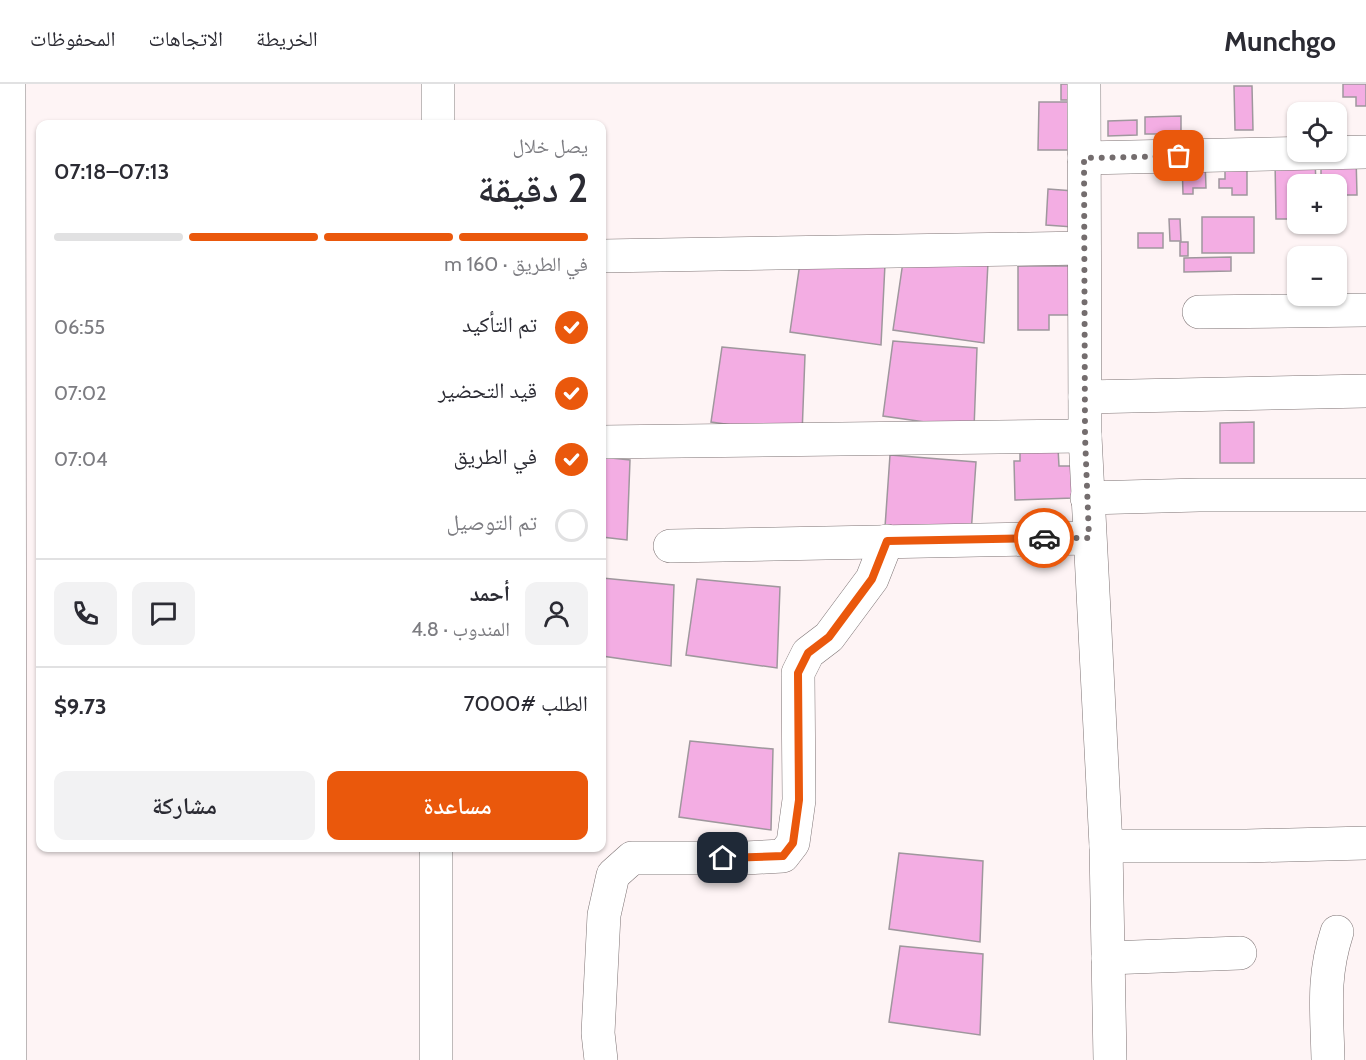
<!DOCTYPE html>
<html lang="ar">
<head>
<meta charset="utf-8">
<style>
	:root { --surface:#fff; --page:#f2f2f3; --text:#2b2b33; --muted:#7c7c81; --line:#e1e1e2; --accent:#ea580c }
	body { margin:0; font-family:Cabin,"Noto Naskh Arabic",sans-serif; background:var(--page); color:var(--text); direction:rtl; height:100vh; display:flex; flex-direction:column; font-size:22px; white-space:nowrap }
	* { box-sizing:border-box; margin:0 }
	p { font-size:20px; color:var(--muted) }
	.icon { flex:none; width:33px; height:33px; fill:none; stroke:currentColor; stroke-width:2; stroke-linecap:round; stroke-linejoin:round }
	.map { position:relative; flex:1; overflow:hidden; direction:ltr }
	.sheet { position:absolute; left:36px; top:36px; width:570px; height:732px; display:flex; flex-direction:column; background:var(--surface); border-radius:12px; box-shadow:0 2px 4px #0004; direction:rtl }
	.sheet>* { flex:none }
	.tools { position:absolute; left:1287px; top:18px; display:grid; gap:12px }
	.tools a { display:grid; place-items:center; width:60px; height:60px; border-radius:12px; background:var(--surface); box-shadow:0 2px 4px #0004; font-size:30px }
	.pin { position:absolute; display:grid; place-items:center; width:51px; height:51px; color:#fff; margin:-26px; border-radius:12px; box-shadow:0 3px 9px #0006 }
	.courier { position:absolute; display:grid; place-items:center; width:60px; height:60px; margin:-30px; border:4px solid #ea580c; border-radius:50%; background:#fff; color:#222; box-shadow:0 2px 8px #0007 }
	.head em { font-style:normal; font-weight:600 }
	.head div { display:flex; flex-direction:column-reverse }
	.head { display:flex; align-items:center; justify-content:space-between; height:102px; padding:0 18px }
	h1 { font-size:39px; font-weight:600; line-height:45px }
	.bar { display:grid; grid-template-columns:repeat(4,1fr); gap:9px 6px; align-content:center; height:72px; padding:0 18px }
	.bar i { height:8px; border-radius:4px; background:var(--line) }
	.bar .on { background:var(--accent) }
	.bar p { grid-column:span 4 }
	.line { display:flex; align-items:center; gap:15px; padding:0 18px; border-top:2px solid var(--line) }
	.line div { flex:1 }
	.round { display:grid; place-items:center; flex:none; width:63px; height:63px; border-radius:12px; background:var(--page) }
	ol { padding:0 18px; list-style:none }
	li { display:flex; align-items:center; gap:18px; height:66px }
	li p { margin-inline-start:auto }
	li .icon { padding:6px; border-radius:50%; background:var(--accent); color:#fff; stroke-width:4 }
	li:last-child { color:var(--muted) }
	li i { width:33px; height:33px; border:3px solid var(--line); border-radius:50% }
	.cta { display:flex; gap:12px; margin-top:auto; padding:12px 18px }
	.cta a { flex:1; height:69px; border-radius:12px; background:var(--accent); color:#fff; font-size:24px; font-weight:600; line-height:69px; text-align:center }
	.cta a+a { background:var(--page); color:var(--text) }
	header { display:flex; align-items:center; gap:36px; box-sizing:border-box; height:84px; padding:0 30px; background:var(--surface); border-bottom:2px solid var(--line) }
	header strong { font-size:28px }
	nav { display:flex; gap:33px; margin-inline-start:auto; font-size:21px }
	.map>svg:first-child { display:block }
	.building { fill:#f3ade3; stroke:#9f979d; stroke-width:1.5 }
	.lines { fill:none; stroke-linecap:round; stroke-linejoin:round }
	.minor-casing { stroke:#7e7475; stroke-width:34 }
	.minor { stroke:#fff; stroke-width:33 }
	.done { stroke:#746d6e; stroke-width:6; stroke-dasharray:0 10.8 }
	.route { stroke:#ea580c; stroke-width:8 }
</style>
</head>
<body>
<header>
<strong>Munchgo</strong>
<nav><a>الخريطة</a><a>الاتجاهات</a><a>المحفوظات</a></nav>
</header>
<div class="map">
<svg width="1366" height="976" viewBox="0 0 1366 976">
	<rect width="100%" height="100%" fill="#fef4f5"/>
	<!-- building -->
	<g class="building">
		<rect x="1061" y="0" width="18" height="16"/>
		<polygon points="1343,0 1366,0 1366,22 1356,22 1356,13 1343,13"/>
		<polygon points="1234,2 1252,2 1253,46 1235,46"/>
		<polygon points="1039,18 1078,18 1078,66 1038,66"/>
		<polygon points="1181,32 1181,50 1145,50 1145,33"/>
		<polygon points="1137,36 1137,51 1108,52 1108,37"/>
		<polygon points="1321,72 1356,72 1357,111 1337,111 1338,133 1336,100 1321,100"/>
		<polygon points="1225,74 1247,74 1247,111 1232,111 1232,104 1219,104 1219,95 1225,95"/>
		<polygon points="1205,76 1206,104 1193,104 1193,110 1183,110 1182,77"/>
		<polygon points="1275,76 1315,76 1316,100 1298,100 1298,135 1276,135"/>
		<polygon points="1048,105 1074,107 1073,143 1046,141"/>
		<rect x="1202" y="133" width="52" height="36"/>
		<polygon points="1169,135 1180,135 1181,157 1170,157"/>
		<rect x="1138" y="149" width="25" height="15"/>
		<rect x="1180" y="158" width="8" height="14"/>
		<polygon points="904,171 988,178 984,259 893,246"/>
		<polygon points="801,172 885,180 881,261 790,248"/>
		<polygon points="1231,173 1231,187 1184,188 1184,174"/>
		<polygon points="1018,182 1069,182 1069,231 1049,231 1049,246 1018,246"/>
		<polygon points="893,257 977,264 974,345 883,332"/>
		<polygon points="722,263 805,271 802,351 711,338"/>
		<polygon points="1254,338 1254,379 1220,379 1220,339"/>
		<polygon points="1058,364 1059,382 1072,382 1073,414 1015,416 1014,377 1020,377 1020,365"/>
		<polygon points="890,371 976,378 971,450 885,443"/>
		<polygon points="602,373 630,376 627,456 602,453"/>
		<polygon points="602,494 674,501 671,582 602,572"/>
		<polygon points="697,495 780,503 777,584 686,571"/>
		<polygon points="690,657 773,665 771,746 679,733"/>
		<polygon points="899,769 983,777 980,858 889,845"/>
		<polygon points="900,862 983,870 980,951 889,938"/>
	</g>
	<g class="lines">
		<defs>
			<g id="minor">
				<polyline points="9,0 10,976"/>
				<polyline points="1084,0 1085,352 1106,762 1110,976"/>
				<polyline points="438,40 438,0"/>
				<polyline points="1084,74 1366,68"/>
				<polyline points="602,172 1084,164"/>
				<polyline points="1199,228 1366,226"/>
				<polyline points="1085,313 1366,307"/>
				<polyline points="602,358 1085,352"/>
				<polyline points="1087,414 1199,411 1366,411"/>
				<polyline points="670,462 1089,454"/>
				<polyline points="1106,762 1246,762 1366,759"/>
				<polyline points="1108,874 1240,869"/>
				<polyline points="436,976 436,764"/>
				<polyline points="601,976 598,949 604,831 613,791 632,774 745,774 783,772 793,759 799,716 798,589 808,569 829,553 872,495 887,457"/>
				<path d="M 1328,976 C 1327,928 1322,894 1337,848"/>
			</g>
		</defs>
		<!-- minor casing -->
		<use href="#minor" class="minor-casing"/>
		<!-- minor -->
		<use href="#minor" class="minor"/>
	</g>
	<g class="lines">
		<!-- done -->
		<polyline class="done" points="1044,454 1089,454 1085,352 1084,74 1179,72"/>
		<!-- route -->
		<polyline class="route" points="723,774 783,772 793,759 799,716 798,589 808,569 829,553 872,495 887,457 1044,454"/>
	</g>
</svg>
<div class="tools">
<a><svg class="icon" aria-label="locate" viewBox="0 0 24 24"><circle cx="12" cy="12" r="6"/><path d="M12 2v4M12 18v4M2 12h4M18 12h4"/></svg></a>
<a>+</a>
<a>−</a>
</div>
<div class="pin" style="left:1179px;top:72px;background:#ea580c"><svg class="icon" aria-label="bag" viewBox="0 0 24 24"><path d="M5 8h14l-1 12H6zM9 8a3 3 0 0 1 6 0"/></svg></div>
<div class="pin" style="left:723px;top:774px;background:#1f2937"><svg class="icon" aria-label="home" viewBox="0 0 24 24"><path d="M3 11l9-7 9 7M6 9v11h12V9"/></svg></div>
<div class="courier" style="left:1044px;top:454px"><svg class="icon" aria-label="car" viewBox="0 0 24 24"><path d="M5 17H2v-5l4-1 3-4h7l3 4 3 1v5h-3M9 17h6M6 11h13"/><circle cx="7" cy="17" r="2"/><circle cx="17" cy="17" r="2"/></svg></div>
<section class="sheet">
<div class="head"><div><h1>2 دقيقة</h1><p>يصل خلال</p></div><em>07:13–07:18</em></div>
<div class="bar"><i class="on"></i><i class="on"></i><i class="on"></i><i></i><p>في الطريق · 160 m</p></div>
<ol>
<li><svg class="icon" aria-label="check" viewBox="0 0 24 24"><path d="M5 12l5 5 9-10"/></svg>تم التأكيد<p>06:55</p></li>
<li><svg class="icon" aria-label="check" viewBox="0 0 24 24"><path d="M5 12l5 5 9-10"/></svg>قيد التحضير<p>07:02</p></li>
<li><svg class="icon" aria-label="check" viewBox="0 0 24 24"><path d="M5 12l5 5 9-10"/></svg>في الطريق<p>07:04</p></li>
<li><i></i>تم التوصيل</li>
</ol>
<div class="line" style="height:108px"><a class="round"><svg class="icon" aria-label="person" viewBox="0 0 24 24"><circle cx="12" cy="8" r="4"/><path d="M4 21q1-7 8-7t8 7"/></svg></a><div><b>أحمد</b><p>المندوب · 4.8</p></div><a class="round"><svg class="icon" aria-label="chat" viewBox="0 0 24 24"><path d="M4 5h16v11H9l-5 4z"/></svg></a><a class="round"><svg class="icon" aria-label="phone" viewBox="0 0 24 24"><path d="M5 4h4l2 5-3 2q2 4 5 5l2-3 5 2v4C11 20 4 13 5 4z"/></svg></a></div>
<div class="line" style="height:78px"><div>الطلب #7000</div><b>$9.73</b></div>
<div class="cta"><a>مساعدة</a><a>مشاركة</a></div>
</section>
</div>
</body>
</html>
